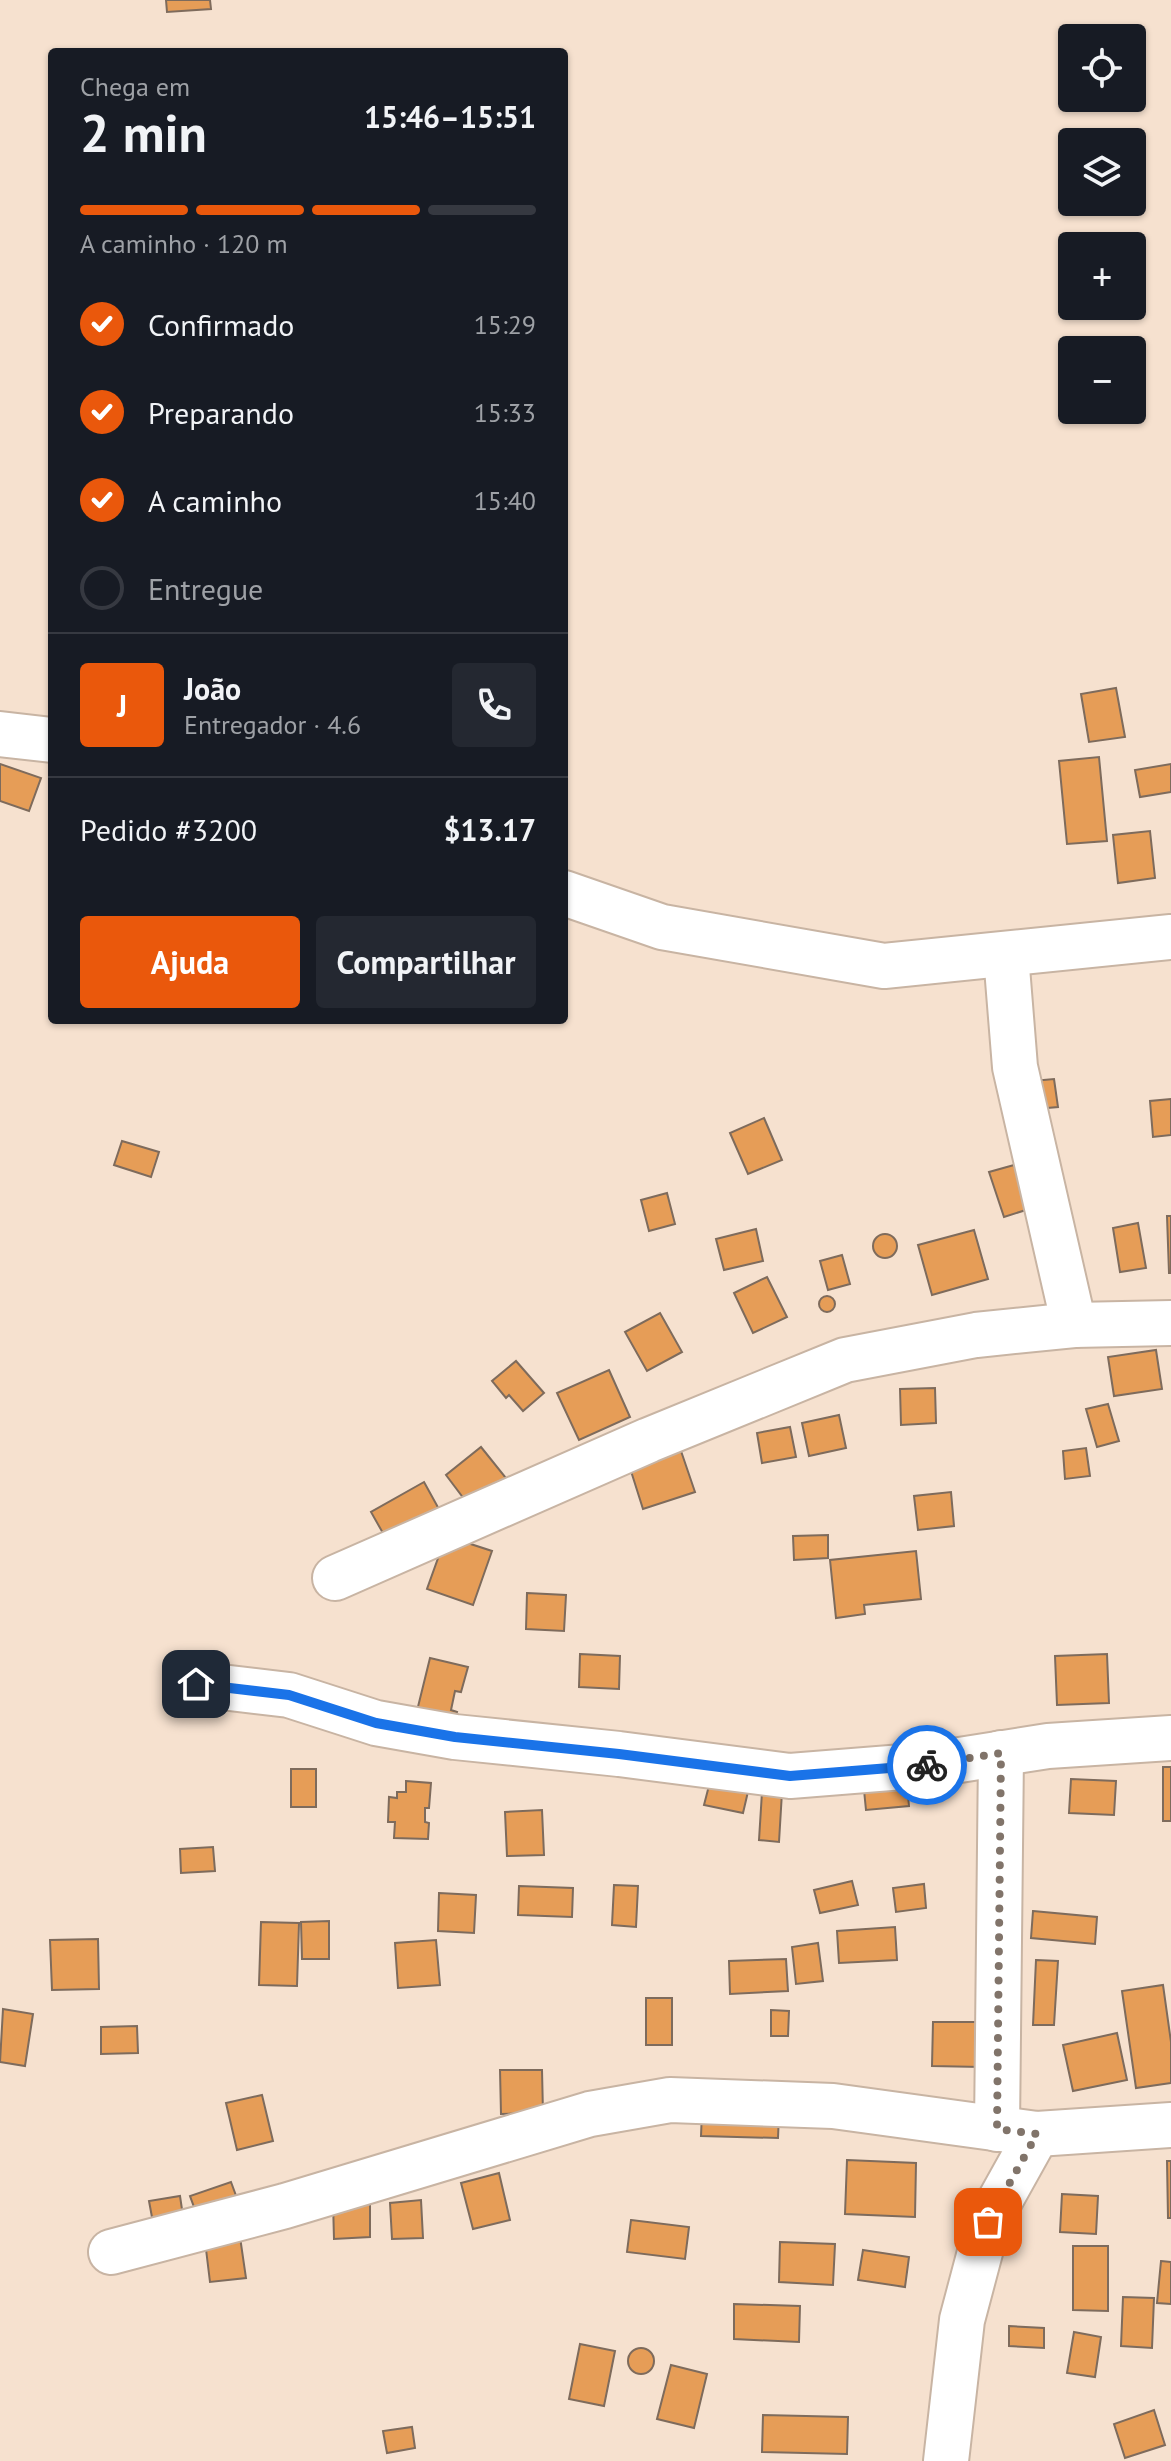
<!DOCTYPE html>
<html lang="pt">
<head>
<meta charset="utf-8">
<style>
	:root { --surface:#171b24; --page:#242831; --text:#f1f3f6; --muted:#9ea1a6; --line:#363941; --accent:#ea580c }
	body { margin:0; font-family:"PT Sans",sans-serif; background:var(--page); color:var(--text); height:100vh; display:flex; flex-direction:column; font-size:30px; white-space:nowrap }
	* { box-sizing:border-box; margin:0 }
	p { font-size:26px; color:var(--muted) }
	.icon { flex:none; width:44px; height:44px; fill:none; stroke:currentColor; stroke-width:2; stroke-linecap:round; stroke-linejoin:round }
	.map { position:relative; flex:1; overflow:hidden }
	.side { position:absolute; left:48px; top:48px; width:520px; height:976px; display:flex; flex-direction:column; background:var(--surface); border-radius:8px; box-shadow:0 2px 6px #0004 }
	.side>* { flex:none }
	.controls { position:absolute; left:1058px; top:24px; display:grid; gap:16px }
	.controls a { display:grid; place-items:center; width:88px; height:88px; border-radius:8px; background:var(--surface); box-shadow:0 2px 6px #0004; font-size:40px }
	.pin { position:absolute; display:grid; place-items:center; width:68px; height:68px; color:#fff; margin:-34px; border-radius:16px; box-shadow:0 4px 12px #0006 }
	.courier { position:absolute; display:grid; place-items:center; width:80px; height:80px; margin:-40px; border:6px solid #1a73e8; border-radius:50%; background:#fff; color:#222; box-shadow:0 2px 10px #0007 }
	.head em { font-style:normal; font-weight:700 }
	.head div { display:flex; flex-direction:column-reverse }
	.head { display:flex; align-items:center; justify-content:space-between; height:136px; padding:0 32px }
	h1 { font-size:52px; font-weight:700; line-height:60px }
	.bar { display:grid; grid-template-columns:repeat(4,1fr); gap:12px 8px; align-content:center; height:96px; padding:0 32px }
	.bar i { height:10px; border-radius:6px; background:var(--line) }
	.bar .selected { background:var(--accent) }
	.bar p { grid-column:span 4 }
	.line { display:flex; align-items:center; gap:20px; padding:0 32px; border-top:2px solid var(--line) }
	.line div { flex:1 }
	.round { display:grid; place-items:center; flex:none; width:84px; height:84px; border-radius:8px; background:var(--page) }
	ol { padding:0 32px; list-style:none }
	li { display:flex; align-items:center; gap:24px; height:88px }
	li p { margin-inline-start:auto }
	li .icon { padding:8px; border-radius:50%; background:var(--accent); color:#fff; stroke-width:4 }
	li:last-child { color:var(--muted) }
	li i { width:44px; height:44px; border:4px solid var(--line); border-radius:50% }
	.button { display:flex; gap:16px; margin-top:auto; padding:16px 32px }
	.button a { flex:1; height:92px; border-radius:8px; background:var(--accent); color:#fff; font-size:32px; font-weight:700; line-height:92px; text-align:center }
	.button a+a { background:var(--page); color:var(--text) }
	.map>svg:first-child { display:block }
	.building { fill:#e69d57; stroke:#7e6b5c; stroke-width:2 }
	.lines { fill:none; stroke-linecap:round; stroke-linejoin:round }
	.minor-casing { stroke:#c8b4a3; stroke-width:48 }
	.minor { stroke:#fff; stroke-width:44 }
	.done { stroke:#81746a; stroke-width:8; stroke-dasharray:0 14.4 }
	.route { stroke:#1a73e8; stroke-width:10 }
</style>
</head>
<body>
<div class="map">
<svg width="1171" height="2461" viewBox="0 0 1171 2461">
	<rect width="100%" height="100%" fill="#f6e1cf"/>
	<!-- building -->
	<g class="building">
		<polygon points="166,0 210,0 211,9 167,12"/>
		<polygon points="1116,688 1125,737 1089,742 1081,694"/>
		<polygon points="1099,757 1107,841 1067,844 1059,761"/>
		<polygon points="0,764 41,778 29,811 0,801"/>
		<polygon points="1171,764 1171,792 1140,797 1135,770"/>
		<polygon points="1150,831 1155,878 1118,883 1113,835"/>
		<polygon points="1054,1079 1058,1107 1036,1109 1033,1081"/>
		<polygon points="1171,1099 1171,1135 1153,1137 1150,1101"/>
		<polygon points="764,1118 782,1160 748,1174 730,1133"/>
		<polygon points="122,1141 159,1152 151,1177 114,1165"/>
		<polygon points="1014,1165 1029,1209 1004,1217 989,1172"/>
		<polygon points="667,1193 675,1224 649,1231 641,1200"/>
		<polygon points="1167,1216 1171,1216 1171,1273 1169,1273"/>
		<polygon points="1138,1223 1146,1268 1120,1272 1113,1228"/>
		<polygon points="756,1229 763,1261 724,1270 716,1239"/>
		<polygon points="974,1230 988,1279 932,1295 918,1245"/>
		<circle cx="885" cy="1246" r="12"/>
		<polygon points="842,1255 850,1284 828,1290 820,1261"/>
		<polygon points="767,1277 787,1317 753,1333 734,1293"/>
		<circle cx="827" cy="1304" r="8"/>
		<polygon points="660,1313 682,1352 647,1371 625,1332"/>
		<polygon points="1156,1350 1162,1389 1114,1396 1108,1357"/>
		<polygon points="516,1361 544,1393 523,1411 509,1395 506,1398 492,1381"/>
		<polygon points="609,1370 630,1417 579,1440 557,1393"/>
		<polygon points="935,1388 936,1423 901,1425 900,1389"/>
		<polygon points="1108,1404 1119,1441 1097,1447 1086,1409"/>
		<polygon points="839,1415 846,1448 809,1456 802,1423"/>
		<polygon points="790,1427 796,1457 762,1463 757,1433"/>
		<polygon points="481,1447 510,1483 474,1512 446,1475"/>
		<polygon points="1086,1448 1090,1476 1065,1479 1063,1451"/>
		<polygon points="681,1451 695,1492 643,1509 630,1468"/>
		<polygon points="424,1482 445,1520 392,1549 371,1512"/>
		<polygon points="951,1492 954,1526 918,1530 914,1496"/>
		<polygon points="828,1535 828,1558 794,1560 793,1536"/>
		<polygon points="446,1536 492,1551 473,1605 427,1589"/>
		<polygon points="916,1551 921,1599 864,1605 865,1614 836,1618 830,1560"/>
		<polygon points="527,1593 566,1595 564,1631 526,1629"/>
		<polygon points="580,1654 620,1656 619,1689 579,1687"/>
		<polygon points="1107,1654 1109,1703 1057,1705 1055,1656"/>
		<polygon points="430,1658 468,1667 461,1692 455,1691 451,1710 457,1712 451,1732 414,1723"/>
		<rect x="1163" y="1767" width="8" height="54"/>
		<rect x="291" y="1769" width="25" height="38"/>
		<polygon points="712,1774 750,1783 743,1813 704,1805"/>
		<polygon points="1071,1779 1116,1781 1114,1815 1069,1813"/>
		<polygon points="406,1781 431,1783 429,1808 425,1808 425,1822 429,1823 428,1839 394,1838 395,1822 388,1822 389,1797 397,1798 397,1792 406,1792"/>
		<polygon points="907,1786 909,1806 866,1810 864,1790"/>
		<polygon points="762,1792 782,1792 779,1842 759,1840"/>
		<polygon points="542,1810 544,1855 507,1856 505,1812"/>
		<polygon points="213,1847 215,1871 181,1873 180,1849"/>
		<polygon points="852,1881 858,1905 820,1913 814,1890"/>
		<polygon points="924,1884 926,1908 896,1912 893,1888"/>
		<polygon points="614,1885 638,1886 636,1927 612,1925"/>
		<polygon points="519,1886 573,1888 572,1917 518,1915"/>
		<polygon points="439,1893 476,1895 474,1933 438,1931"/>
		<polygon points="1033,1911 1097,1917 1095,1944 1031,1938"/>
		<polygon points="329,1921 329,1959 302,1959 301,1922"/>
		<polygon points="261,1922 299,1923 297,1986 259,1985"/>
		<polygon points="895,1927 897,1960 839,1963 837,1931"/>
		<polygon points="98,1939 99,1989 52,1990 50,1940"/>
		<polygon points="436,1940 440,1985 398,1988 395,1943"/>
		<polygon points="818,1943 823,1981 796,1984 792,1947"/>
		<polygon points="786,1959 788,1991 730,1994 729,1961"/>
		<polygon points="1036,1960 1058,1961 1054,2025 1033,2025"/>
		<polygon points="1163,1985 1171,2042 1171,2083 1136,2088 1122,1991"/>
		<rect x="646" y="1998" width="26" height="47"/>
		<polygon points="3,2009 33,2014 25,2066 0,2062"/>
		<polygon points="771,2010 789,2011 788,2036 771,2036"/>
		<polygon points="933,2022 982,2022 981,2067 932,2066"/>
		<polygon points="137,2026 138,2053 101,2054 101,2027"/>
		<polygon points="1117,2033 1127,2080 1073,2091 1063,2045"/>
		<polygon points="500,2070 542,2070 543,2113 501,2114"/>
		<polygon points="262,2095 273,2141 237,2150 226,2103"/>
		<polygon points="702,2112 779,2114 778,2138 701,2136"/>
		<polygon points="847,2160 916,2163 915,2217 845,2214"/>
		<polygon points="1167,2161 1171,2161 1171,2218 1168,2218"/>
		<polygon points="499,2173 510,2220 473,2229 461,2183"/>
		<polygon points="231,2182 242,2212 201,2226 190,2196"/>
		<polygon points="1062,2194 1098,2196 1096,2234 1060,2232"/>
		<polygon points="180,2196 184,2223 154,2228 149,2201"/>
		<polygon points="421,2200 423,2238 392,2239 390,2203"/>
		<polygon points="370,2201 370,2237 334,2239 333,2202"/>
		<polygon points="631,2220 689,2227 685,2259 627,2252"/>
		<polygon points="240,2237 246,2278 210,2282 205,2241"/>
		<polygon points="780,2242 835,2244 833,2285 779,2282"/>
		<polygon points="1073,2246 1108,2246 1108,2311 1073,2310"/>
		<polygon points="863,2250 909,2257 905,2287 858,2280"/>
		<polygon points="1161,2261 1171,2262 1171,2304 1157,2303"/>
		<polygon points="1123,2297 1154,2298 1152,2348 1121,2346"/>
		<polygon points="734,2304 800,2306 799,2342 734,2339"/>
		<polygon points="1009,2326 1044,2328 1044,2348 1009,2346"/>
		<polygon points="1074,2332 1101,2337 1095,2377 1067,2373"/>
		<polygon points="580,2344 615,2351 604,2406 569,2399"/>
		<circle cx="641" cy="2361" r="13"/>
		<polygon points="671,2365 707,2374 694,2428 657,2419"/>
		<polygon points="1154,2410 1165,2445 1125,2458 1114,2424"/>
		<polygon points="763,2415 848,2417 847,2454 762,2452"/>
		<polygon points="412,2427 415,2448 387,2453 383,2431"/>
	</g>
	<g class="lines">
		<defs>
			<g id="minor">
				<polyline points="0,734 52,740"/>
				<polyline points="564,893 662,927 884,966 1171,937"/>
				<polyline points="1006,955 1015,1067 1074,1325"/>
				<polyline points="335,1578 649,1440 845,1360 976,1335 1074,1325 1171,1323"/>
				<polyline points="196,1684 289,1695 376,1723 455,1737 619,1754 790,1776 928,1765 1048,1746 1171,1738"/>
				<polyline points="997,2129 1001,1753"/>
				<polyline points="111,2252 285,2206 590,2114 670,2100 833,2106 1037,2134 1171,2125"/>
				<polyline points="946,2461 962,2320 988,2222 1037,2134"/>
			</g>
		</defs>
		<!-- minor casing -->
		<use href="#minor" class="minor-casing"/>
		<!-- minor -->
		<use href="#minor" class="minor"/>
	</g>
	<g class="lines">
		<!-- done -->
		<polyline class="done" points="927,1765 1001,1753 997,2129 1037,2134 988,2222"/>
		<!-- route -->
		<polyline class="route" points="196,1684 289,1695 376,1723 455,1737 619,1754 790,1776 927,1765"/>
	</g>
</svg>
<div class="controls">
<a><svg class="icon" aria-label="locate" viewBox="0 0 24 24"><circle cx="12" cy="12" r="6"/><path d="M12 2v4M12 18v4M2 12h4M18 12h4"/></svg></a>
<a><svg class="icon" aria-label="layers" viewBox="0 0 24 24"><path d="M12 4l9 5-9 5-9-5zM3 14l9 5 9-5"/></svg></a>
<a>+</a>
<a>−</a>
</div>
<div class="pin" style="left:988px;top:2222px;background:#ea580c"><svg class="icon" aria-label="bag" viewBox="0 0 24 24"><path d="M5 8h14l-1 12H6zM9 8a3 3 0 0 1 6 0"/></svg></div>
<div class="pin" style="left:196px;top:1684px;background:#1f2937"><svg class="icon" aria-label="home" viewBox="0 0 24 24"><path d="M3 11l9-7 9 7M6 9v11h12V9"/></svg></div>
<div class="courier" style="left:927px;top:1765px"><svg class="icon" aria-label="bike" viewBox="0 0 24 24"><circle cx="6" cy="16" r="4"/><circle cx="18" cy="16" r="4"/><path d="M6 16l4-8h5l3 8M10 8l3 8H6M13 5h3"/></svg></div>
<section class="side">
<div class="head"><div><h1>2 min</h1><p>Chega em</p></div><em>15:46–15:51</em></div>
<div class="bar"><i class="selected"></i><i class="selected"></i><i class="selected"></i><i></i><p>A caminho · 120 m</p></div>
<ol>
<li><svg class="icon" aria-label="check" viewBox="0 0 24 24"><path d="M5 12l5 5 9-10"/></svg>Confirmado<p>15:29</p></li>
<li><svg class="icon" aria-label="check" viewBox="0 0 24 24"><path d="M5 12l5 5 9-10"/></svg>Preparando<p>15:33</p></li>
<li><svg class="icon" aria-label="check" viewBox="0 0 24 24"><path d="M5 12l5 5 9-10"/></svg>A caminho<p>15:40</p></li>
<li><i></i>Entregue</li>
</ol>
<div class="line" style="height:144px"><b class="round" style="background:var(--accent);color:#fff">J</b><div><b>João</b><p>Entregador · 4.6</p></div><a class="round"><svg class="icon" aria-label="phone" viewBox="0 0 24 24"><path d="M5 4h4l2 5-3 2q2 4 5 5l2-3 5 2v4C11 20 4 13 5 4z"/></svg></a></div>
<div class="line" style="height:104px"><div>Pedido #3200</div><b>$13.17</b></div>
<div class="button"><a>Ajuda</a><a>Compartilhar</a></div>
</section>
</div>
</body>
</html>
